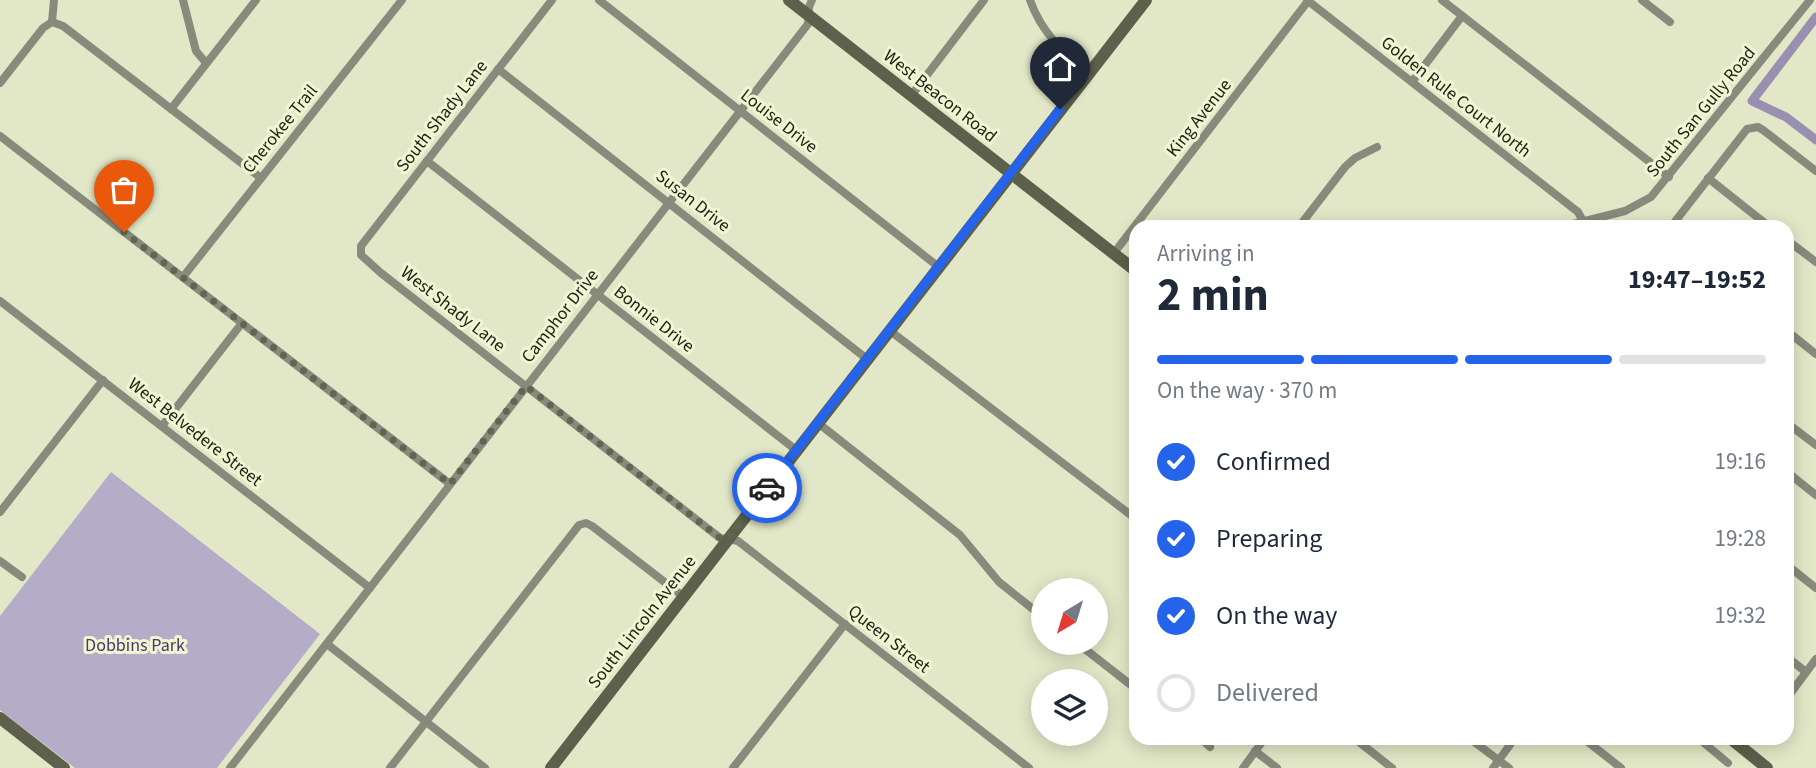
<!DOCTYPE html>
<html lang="en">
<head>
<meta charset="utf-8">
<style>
	:root { --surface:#fff; --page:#f6f6f7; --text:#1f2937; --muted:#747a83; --line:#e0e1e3; --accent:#2563eb }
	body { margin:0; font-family:"Source Sans 3",sans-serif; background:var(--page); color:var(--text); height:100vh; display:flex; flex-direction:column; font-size:26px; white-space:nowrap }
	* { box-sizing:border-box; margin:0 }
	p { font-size:23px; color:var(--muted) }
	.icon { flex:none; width:38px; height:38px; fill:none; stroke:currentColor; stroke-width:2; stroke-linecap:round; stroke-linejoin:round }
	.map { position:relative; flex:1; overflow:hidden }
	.panel { position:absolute; left:1129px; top:220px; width:665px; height:525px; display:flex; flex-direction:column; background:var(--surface); border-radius:21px; box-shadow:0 4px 18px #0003 }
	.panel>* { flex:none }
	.needle { width:46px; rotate:218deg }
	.tools { position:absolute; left:1031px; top:578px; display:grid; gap:14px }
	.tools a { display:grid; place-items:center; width:77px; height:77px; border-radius:50%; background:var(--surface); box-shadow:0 4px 18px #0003; font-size:35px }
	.pin { position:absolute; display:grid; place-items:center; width:60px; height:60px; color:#fff; margin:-72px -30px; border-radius:50% 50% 50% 0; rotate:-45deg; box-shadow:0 0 7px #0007 }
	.pin .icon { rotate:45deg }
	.courier { position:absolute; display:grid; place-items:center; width:70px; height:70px; margin:-35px; border:5px solid #2563eb; border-radius:50%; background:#fff; color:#222; box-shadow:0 2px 9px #0007 }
	.headline em { font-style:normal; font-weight:700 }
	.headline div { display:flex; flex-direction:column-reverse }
	.headline { display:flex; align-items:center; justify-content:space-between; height:119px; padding:0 28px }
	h1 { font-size:46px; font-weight:700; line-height:52px }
	.bar { display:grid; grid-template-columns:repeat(4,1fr); gap:10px 7px; align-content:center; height:84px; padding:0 28px }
	.bar i { height:9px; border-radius:5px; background:var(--line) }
	.bar .current { background:var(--accent) }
	.bar p { grid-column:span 4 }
	ol { padding:0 28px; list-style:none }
	li { display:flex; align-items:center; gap:21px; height:77px }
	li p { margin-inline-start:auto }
	li .icon { padding:7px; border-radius:50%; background:var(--accent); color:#fff; stroke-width:4 }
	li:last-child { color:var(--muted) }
	li i { width:38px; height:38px; border:4px solid var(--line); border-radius:50% }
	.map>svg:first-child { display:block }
	.green { fill:#b5acc7 }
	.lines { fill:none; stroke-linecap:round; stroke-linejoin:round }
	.canal { stroke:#998fb0; stroke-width:9 }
	.street { stroke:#888b7c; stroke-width:8 }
	.secondary { stroke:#5d604b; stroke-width:12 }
	.done { stroke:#626552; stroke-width:7; stroke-dasharray:0 12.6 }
	.route { stroke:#2563eb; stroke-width:9 }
	.labels { text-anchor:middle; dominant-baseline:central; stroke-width:6; stroke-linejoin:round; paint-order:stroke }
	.street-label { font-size:18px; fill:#1d1f13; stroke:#f0f6d4 }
	.park-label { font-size:18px; fill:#4a3967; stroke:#f0f6d4 }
</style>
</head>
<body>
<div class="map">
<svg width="1816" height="768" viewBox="0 0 1816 768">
	<rect width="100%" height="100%" fill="#e2e8c7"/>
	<!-- green -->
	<polygon class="green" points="111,472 320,634 217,768 75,768 0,710 0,616"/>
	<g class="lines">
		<!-- canal -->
		<polyline class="canal" points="1816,17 1752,101 1786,117 1816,140"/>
		<!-- street -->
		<g class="street">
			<polyline points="183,0 196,51 206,63"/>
			<polyline points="552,0 361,246 361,255 381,273 720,538 738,541 1029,768"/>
			<polyline points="599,0 940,268"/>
			<path d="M 1030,0 C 1041,32 1063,52 1088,74"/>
			<polyline points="1307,0 1578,212 1583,221"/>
			<polyline points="1442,0 1669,177"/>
			<polyline points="1642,0 1670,22"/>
			<polyline points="52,22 63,26 261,178"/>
			<polyline points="52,22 54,0"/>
			<polyline points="498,69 867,359"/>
			<polyline points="1412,82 1462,16"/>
			<polyline points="0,83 43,28 52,22"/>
			<polyline points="911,96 984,0"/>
			<polyline points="171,109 256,0"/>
			<polyline points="0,136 450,484"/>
			<polyline points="427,161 796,450"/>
			<polyline points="1708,178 1771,228"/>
			<polyline points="1298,228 1345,167 1355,158 1377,147"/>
			<polyline points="1557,228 1625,211 1651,197 1810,0"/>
			<polyline points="1670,228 1747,129 1758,127 1763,130 1816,171"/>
			<polyline points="1787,240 1816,262"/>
			<polyline points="1114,253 1308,1"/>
			<polyline points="183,277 402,0"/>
			<polyline points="0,301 370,588"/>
			<polyline points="889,330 1136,519"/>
			<polyline points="1787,331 1816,354"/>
			<polyline points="818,423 960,535 999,582 1043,617"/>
			<polyline points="1787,423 1816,445"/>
			<polyline points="162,426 242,323"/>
			<polyline points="1787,472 1816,495"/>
			<polyline points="0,512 103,380"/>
			<polyline points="0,561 22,577"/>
			<polyline points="1787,565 1816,588"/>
			<polyline points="1076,642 1136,689"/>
			<polyline points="327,644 485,768"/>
			<polyline points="1787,657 1806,672"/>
			<polyline points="1787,698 1816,659"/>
			<polyline points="1200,738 1210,747"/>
			<polyline points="1354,738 1392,768"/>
			<polyline points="1469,738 1509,768"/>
			<polyline points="1583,738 1621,768"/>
			<polyline points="1698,738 1728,763"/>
			<polyline points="1255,751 1277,768"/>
			<polyline points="230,768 808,24 809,7 812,0"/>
			<polyline points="390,768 579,525 586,523 592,526 684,597"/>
			<polyline points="733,768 845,624"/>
			<polyline points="1243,768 1265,738"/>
			<polyline points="1493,768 1515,738"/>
		</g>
		<!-- secondary -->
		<g class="secondary">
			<polyline points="789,0 1136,271"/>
			<polyline points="0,718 64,768"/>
			<polyline points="1730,738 1767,768"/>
			<polyline points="551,768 1146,0"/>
		</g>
	</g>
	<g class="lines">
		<!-- done -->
		<polyline class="done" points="124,232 450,484 526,386 720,538 729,538 767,488"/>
		<!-- route -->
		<polyline class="route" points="767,488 1060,109"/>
	</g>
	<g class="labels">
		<!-- street labels -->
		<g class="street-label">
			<text transform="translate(940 96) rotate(38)">West Beacon Road</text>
			<text transform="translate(1456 97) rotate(38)">Golden Rule Court North</text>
			<text transform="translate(1701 112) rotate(-51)">South San Gully Road</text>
			<text transform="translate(442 116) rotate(-52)">South Shady Lane</text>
			<text transform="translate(1199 118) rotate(-52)">King Avenue</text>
			<text transform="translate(779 121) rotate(38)">Louise Drive</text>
			<text transform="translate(280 129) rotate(-51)">Cherokee Trail</text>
			<text transform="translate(693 201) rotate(38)">Susan Drive</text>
			<text transform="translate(453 309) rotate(38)">West Shady Lane</text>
			<text transform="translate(560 316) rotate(-52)">Camphor Drive</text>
			<text transform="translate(654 319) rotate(38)">Bonnie Drive</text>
			<text transform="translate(195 432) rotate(38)">West Belvedere Street</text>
			<text transform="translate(642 622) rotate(-52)">South Lincoln Avenue</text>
			<text transform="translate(889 639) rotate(38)">Queen Street</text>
		</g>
		<!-- park labels -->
		<g class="park-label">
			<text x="135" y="645">Dobbins Park</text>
		</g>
	</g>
</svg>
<div class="tools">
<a><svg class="needle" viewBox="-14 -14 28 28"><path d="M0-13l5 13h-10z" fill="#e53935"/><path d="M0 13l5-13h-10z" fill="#747a83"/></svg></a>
<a><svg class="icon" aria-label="layers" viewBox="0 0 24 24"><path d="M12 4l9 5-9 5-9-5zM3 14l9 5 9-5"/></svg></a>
</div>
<div class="pin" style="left:124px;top:232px;background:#ea580c"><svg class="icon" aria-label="bag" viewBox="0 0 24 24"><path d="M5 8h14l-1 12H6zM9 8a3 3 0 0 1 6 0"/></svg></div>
<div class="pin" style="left:1060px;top:109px;background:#1f2937"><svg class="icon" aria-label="home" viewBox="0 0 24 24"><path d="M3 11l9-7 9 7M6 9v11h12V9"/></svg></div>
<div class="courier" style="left:767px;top:488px"><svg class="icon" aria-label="car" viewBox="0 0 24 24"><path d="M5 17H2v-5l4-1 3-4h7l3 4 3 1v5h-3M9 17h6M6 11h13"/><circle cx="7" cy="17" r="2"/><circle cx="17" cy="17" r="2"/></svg></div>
<section class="panel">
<div class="headline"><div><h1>2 min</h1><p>Arriving in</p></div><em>19:47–19:52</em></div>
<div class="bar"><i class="current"></i><i class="current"></i><i class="current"></i><i></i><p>On the way · 370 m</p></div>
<ol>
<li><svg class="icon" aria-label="check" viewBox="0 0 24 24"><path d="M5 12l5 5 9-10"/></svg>Confirmed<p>19:16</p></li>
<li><svg class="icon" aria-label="check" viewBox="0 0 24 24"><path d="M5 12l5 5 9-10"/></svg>Preparing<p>19:28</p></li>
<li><svg class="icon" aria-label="check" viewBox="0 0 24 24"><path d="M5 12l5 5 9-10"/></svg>On the way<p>19:32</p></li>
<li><i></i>Delivered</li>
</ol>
</section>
</div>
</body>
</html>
